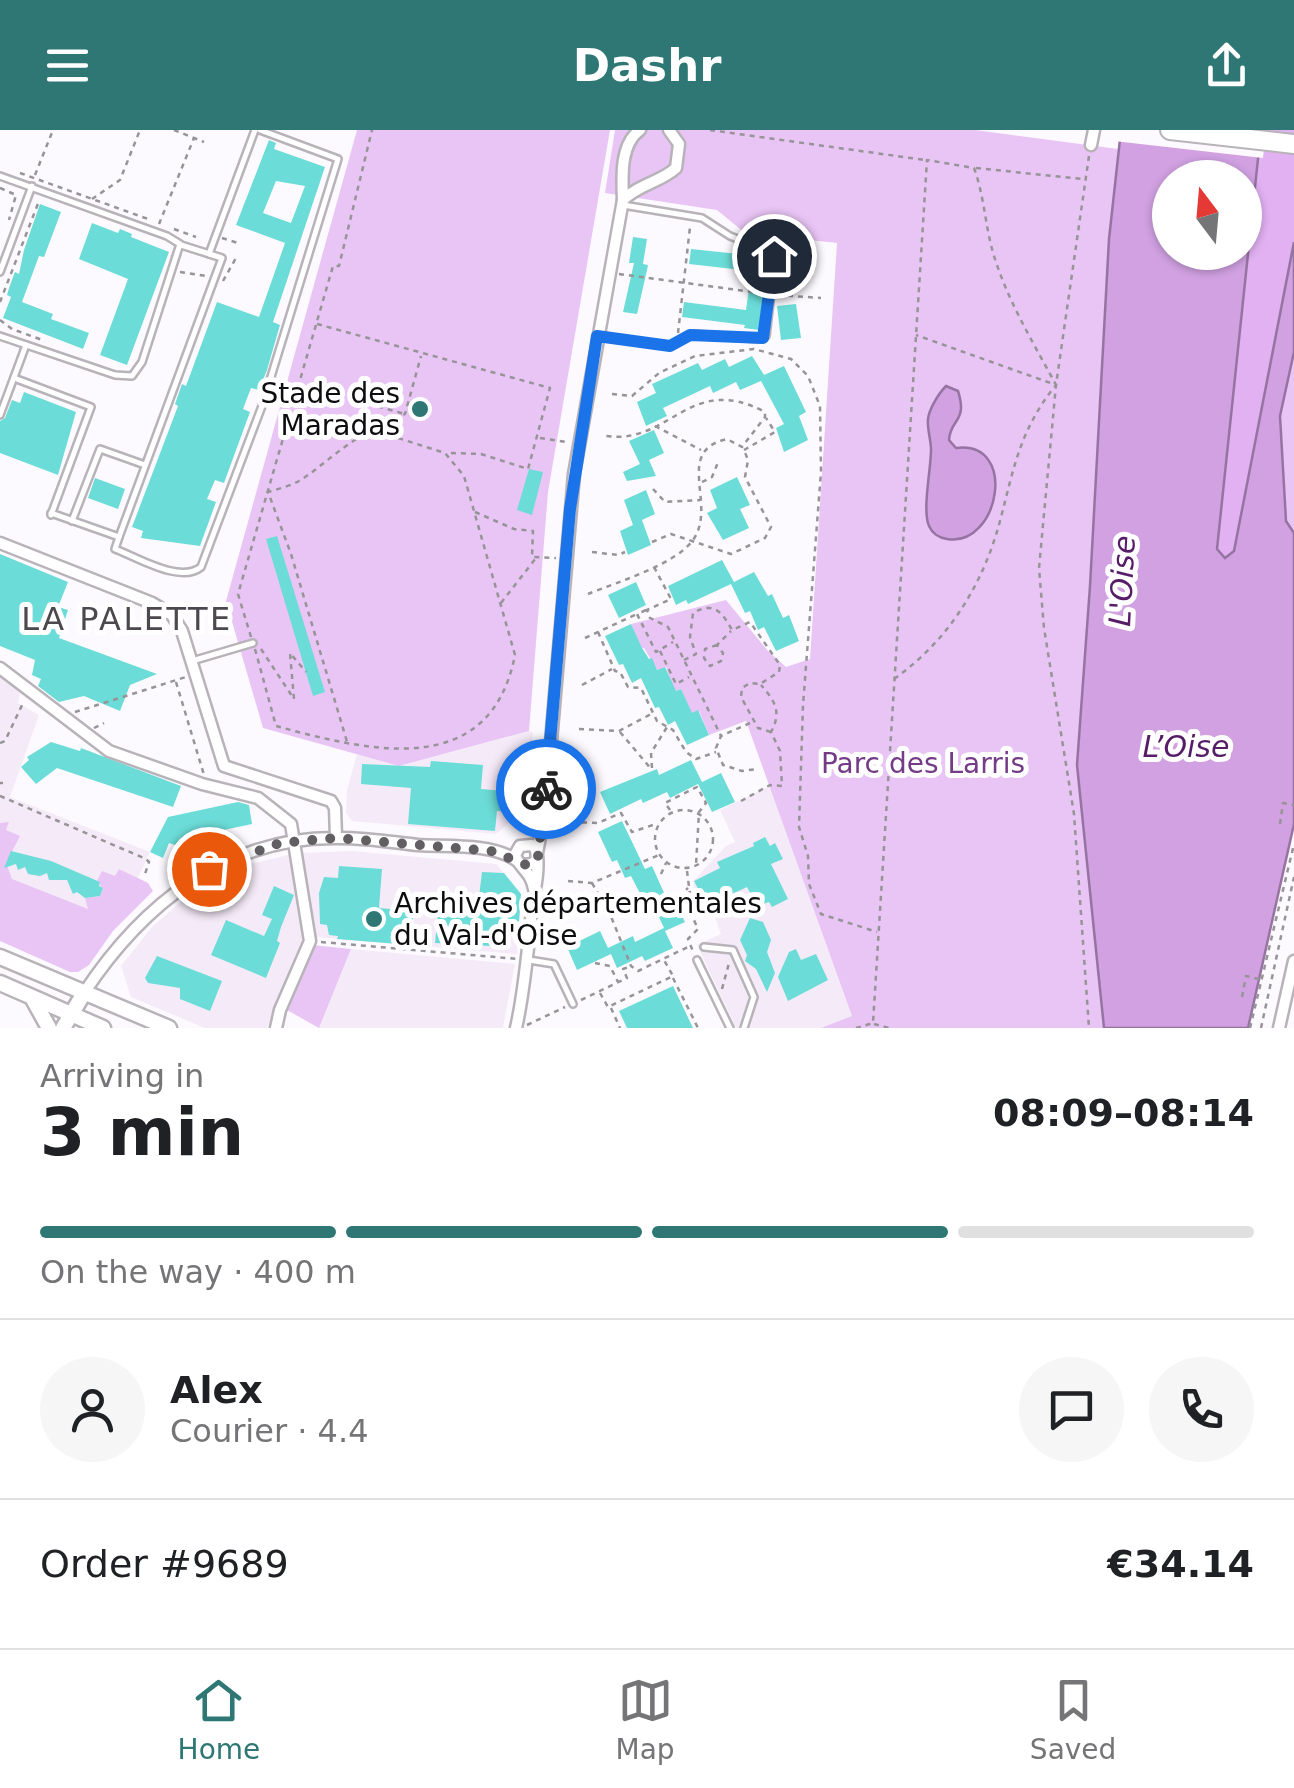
<!DOCTYPE html>
<html lang="en">
<head>
<meta charset="utf-8">
<style>
	:root { --surface:#fff; --page:#f6f6f6; --text:#202124; --muted:#757577; --line:#e0e0e0; --accent:#2e7775 }
	body { margin:0; font-family:"DejaVu Sans",sans-serif; background:var(--page); color:var(--text); height:100vh; display:flex; flex-direction:column; font-size:38px; white-space:nowrap }
	* { box-sizing:border-box; margin:0 }
	p { font-size:32px; color:var(--muted) }
	.icon { flex:none; width:55px; height:55px; fill:none; stroke:currentColor; stroke-width:2; stroke-linecap:round; stroke-linejoin:round }
	.map { position:relative; height:898px; overflow:hidden }
	.sheet { display:flex; flex-direction:column; background:var(--surface); flex:1 }
	.sheet>* { flex:none }
	.needle { width:65px; rotate:344deg }
	.fabs { position:absolute; left:1152px; top:30px; display:grid; gap:20px }
	.fabs a { display:grid; place-items:center; width:110px; height:110px; border-radius:50%; background:var(--surface); box-shadow:0 2px 8px #0004; font-size:50px }
	.pin { position:absolute; display:grid; place-items:center; width:85px; height:85px; color:#fff; margin:-42px; border:5px solid #fff; border-radius:50%; box-shadow:0 2px 10px #0007 }
	.courier { position:absolute; display:grid; place-items:center; width:100px; height:100px; margin:-50px; border:8px solid #1a73e8; border-radius:50%; background:#fff; color:#222; box-shadow:0 2px 12px #0007 }
	.headline em { font-style:normal; font-weight:700 }
	.headline div { display:flex; flex-direction:column-reverse }
	.headline { display:flex; align-items:center; justify-content:space-between; height:170px; padding:0 40px }
	h1 { font-size:65px; font-weight:700; line-height:75px }
	.bar { display:grid; grid-template-columns:repeat(4,1fr); gap:15px 10px; align-content:center; height:120px; padding:0 40px }
	.bar i { height:12px; border-radius:8px; background:var(--line) }
	.bar .on { background:var(--accent) }
	.bar p { grid-column:span 4 }
	.line { display:flex; align-items:center; gap:25px; padding:0 40px; border-top:2px solid var(--line) }
	.line div { flex:1 }
	.round { display:grid; place-items:center; flex:none; width:105px; height:105px; border-radius:52px; background:var(--page) }
	header { display:flex; justify-content:space-between; align-items:center; height:130px; padding:0 40px; background:var(--accent); color:#fff; font-size:45px; font-weight:700 }
	.dock { display:flex; justify-content:space-around; align-items:center; height:140px; border-top:2px solid var(--line); background:var(--surface); font-size:28px; color:var(--muted) }
	.dock a { display:grid; justify-items:center; gap:5px }
	.dock .on { color:var(--accent) }
	.map>svg:first-child { display:block }
	.built { fill:#f5ebf8 }
	.green { fill:#e9c5f5 }
	.forest { fill:#e1b1f2 }
	.water { fill:#d1a1e2; stroke:#9674a2; stroke-width:2.5; fill-rule:evenodd }
	.pier { fill:#fdfaff }
	.building { fill:#6bdcd7; fill-rule:evenodd }
	.lines { fill:none; stroke-linecap:round; stroke-linejoin:round }
	.lane-casing { stroke:#b8b3b9; stroke-width:10 }
	.street-casing { stroke:#b8b3b9; stroke-width:15 }
	.secondary-casing { stroke:#b8b3b9; stroke-width:19 }
	.highway-casing { stroke:#b8b3b9; stroke-width:22 }
	.path { stroke:#969497; stroke-width:2.5; stroke-dasharray:5 5; stroke-linecap:butt }
	.lane { stroke:#fff; stroke-width:5 }
	.street { stroke:#fff; stroke-width:10 }
	.secondary { stroke:#fff; stroke-width:14 }
	.highway { stroke:#fff; stroke-width:18 }
	.done { stroke:#615f62; stroke-width:10; stroke-dasharray:0 18 }
	.route { stroke:#1a73e8; stroke-width:12 }
	.poi-dot { fill:#2e7775; stroke:#fff; stroke-width:4 }
	.labels { text-anchor:middle; dominant-baseline:central; stroke-width:10; stroke-linejoin:round; paint-order:stroke }
	.poi-label { font-size:28px; fill:#0d0c0e; stroke:#fff; text-anchor:end }
	.park-label { font-size:28px; fill:#743b87; stroke:#fff }
	.water-label { font-size:30px; font-style:italic; fill:#561c67; stroke:#fff }
	.quarter-label { font-size:32px; letter-spacing:2.5px; fill:#4c484e; stroke:#fff }
</style>
</head>
<body>
<header><svg class="icon" aria-label="menu" viewBox="0 0 24 24"><path d="M4 6h16M4 12h16M4 18h16"/></svg>Dashr<svg class="icon" aria-label="share" viewBox="0 0 24 24"><path d="M12 15V3M7 8l5-5 5 5M5 13v7h14v-7"/></svg></header>
<div class="map">
<svg width="1294" height="898" viewBox="0 0 1294 898">
	<rect width="100%" height="100%" fill="#fdfaff"/>
	<!-- built -->
	<g class="built">
		<polygon points="0,546 20,563 18,573 39,585 10,667 150,722 138,748 148,753 119,781 0,803"/>
		<polygon points="529,601 533,602 527,678 496,704 352,691 346,683 347,660 357,624 400,636"/>
		<polygon points="769,656 798,658 867,890 835,898 736,898 697,815 721,804 715,788 724,783 698,775 693,751 726,716 735,712 720,680"/>
		<polygon points="352,721 496,734 521,764 517,824 315,807 301,723"/>
		<polygon points="292,724 305,807 267,898 205,898 131,867 121,836 152,797 184,769 220,747 254,733"/>
		<polygon points="351,819 515,834 503,898 319,898"/>
	</g>
	<!-- green -->
	<g class="green">
		<polygon points="357,0 610,0 548,362 529,601 399,636 263,598 226,471"/>
		<polygon points="615,0 975,0 1118,19 1109,109 1090,456 1077,635 1104,898 821,898 852,886 746,591 709,605 699,581 690,584 681,559 674,562 666,537 657,540 644,518 639,519 631,494 726,470 768,521 786,537 810,529 837,113 745,103 717,80 605,63"/>
		<polygon points="1294,222 1294,403 1286,391 1280,286"/>
		<polygon points="9,692 6,700 20,706 6,733 12,749 88,779 85,768 100,766 103,759 97,751 102,741 115,746 119,739 148,753 153,761 113,801 89,835 78,842 70,842 0,811 0,693"/>
		<polygon points="312,815 351,819 319,898 287,880"/>
	</g>
	<!-- forest -->
	<polygon class="forest" points="1261,0 1294,0 1294,112 1234,421 1225,428 1217,419"/>
	<!-- water -->
	<g class="water">
		<path d="M 1121,0 L 1261,0 L 1217,419 L 1225,428 L 1234,421 L 1294,112 L 1294,222 L 1280,286 L 1286,391 L 1294,403 L 1294,694 L 1248,898 L 1104,898 L 1077,635 L 1090,456 L 1109,109 ZM 1170,48 L 1245,48 L 1245,122 L 1170,122 Z"/>
		<path d="M 946,256 L 958,261 C 968,292 950,289 949,310 L 956,318 C 1019,310 999,418 947,409 C 939,408 932,403 929,396 C 922,380 931,339 931,320 C 931,310 927,299 928,289 C 929,279 939,263 946,256 Z"/>
	</g>
	<!-- pier -->
	<polygon class="pier" points="1116,0 1266,0 1263,28 1114,11"/>
	<!-- building -->
	<g class="building">
		<path d="M 269,10 L 276,13 L 274,19 L 325,37 L 273,192 L 280,195 L 267,240 L 259,260 L 251,258 L 243,279 L 250,282 L 224,353 L 215,350 L 207,369 L 216,372 L 200,416 L 141,408 L 143,401 L 132,397 L 178,276 L 175,274 L 182,254 L 186,256 L 217,172 L 259,187 L 285,113 L 236,95 ZM 276,51 L 305,56 L 291,93 L 263,83 Z"/>
		<polygon points="40,74 61,82 44,127 39,126 22,172 53,184 51,189 89,203 83,219 3,188 11,167 7,165 9,158 15,142 19,144 24,120"/>
		<polygon points="92,93 118,103 120,99 132,104 131,107 169,122 127,235 100,225 128,149 79,129"/>
		<polygon points="633,107 647,109 643,134 648,135 647,140 637,184 623,182 634,133 629,133"/>
		<polygon points="691,119 767,127 759,200 744,198 745,195 682,187 684,172 746,180 749,158 751,141 689,134"/>
		<polygon points="792,121 811,129 797,160 779,152"/>
		<polygon points="796,174 801,208 781,210 777,176"/>
		<polygon points="752,226 764,245 784,236 806,282 799,286 808,310 784,322 776,298 784,294 761,251 740,260 736,252 713,263 710,256 663,278 667,286 646,296 637,272 656,263 652,254 698,233 702,240 725,229 729,237"/>
		<polygon points="24,262 76,282 58,345 0,323 0,291 5,288 12,270 20,273"/>
		<polygon points="654,300 664,323 649,330 656,346 627,351 623,342 640,334 629,311"/>
		<polygon points="529,339 543,342 532,385 517,380"/>
		<polygon points="737,347 750,375 740,379 749,398 723,410 707,383 717,378 710,360"/>
		<polygon points="95,348 125,359 118,379 88,368"/>
		<polygon points="646,360 655,384 642,390 651,415 628,425 620,401 633,395 624,370"/>
		<polygon points="277,406 325,562 313,566 266,409"/>
		<polygon points="0,424 68,452 58,477 68,480 59,508 157,544 130,555 120,581 84,566 59,572 38,556 41,549 32,545 35,530 0,516"/>
		<polygon points="722,430 734,452 754,442 768,466 772,464 783,488 789,485 799,511 776,521 764,497 758,500 750,481 745,483 731,454 688,474 686,470 676,475 668,456"/>
		<polygon points="636,452 646,475 619,488 608,465"/>
		<polygon points="631,494 642,518 649,529 652,528 657,540 665,537 676,561 681,559 692,583 698,580 709,605 687,615 675,591 668,595 659,577 655,578 641,548 632,553 623,534 619,535 605,506"/>
		<polygon points="51,612 80,621 81,618 181,656 173,677 57,638 36,654 21,637 29,630 27,627"/>
		<polygon points="691,630 702,652 721,643 735,672 712,682 698,654 670,668 667,662 643,673 641,669 610,684 600,662 657,639 659,645"/>
		<polygon points="431,631 483,635 481,659 515,662 513,682 497,681 495,701 408,694 411,658 361,654 362,634 430,637"/>
		<polygon points="238,672 249,675 252,694 181,709 178,716 169,713 163,728 150,722 168,687"/>
		<polygon points="622,691 645,739 652,736 665,765 671,762 685,792 665,801 673,818 645,831 642,826 617,838 611,824 577,840 567,817 600,801 608,818 633,806 635,812 664,798 652,772 646,775 631,746 625,748 617,730 612,732 598,702"/>
		<polygon points="765,707 770,716 775,713 783,729 771,734 788,769 772,777 769,772 757,776 747,757 726,767 734,785 707,776 694,751 720,738 717,732 754,716 753,713"/>
		<polygon points="11,721 51,731 100,752 99,756 103,758 100,766 85,768 77,762 73,764 67,750 49,750 47,743 40,746 28,744 25,737 18,740 16,734 4,738"/>
		<polygon points="339,736 382,739 379,778 414,781 410,815 337,809 338,806 329,805 327,795 320,794 319,763 324,747 338,748"/>
		<polygon points="482,742 504,743 521,764 518,807 509,806 508,817 435,813 438,780 477,783"/>
		<polygon points="274,756 294,765 281,797 277,811 280,813 266,848 211,825 226,790 264,806 272,789 262,785"/>
		<polygon points="750,788 763,792 771,810 767,822 775,843 767,862 756,839 745,831 747,825 740,810"/>
		<polygon points="796,819 801,830 816,824 828,850 788,871 778,847 789,822"/>
		<polygon points="157,826 222,851 210,881 180,869 180,858 148,853 145,848"/>
		<polygon points="673,856 693,898 627,898 619,881"/>
	</g>
	<g class="lines">
		<defs>
			<g id="lane">
				<polyline points="0,46 167,106 180,114 142,232 132,246 115,245 0,206"/>
				<polyline points="209,124 255,0"/>
				<polyline points="0,142 32,56"/>
				<polyline points="600,207 670,216 694,204 760,209 766,206 775,128 771,122 730,106 702,88 623,75"/>
				<polyline points="14,248 91,277 51,385"/>
				<polyline points="0,285 26,215"/>
				<polyline points="51,383 119,407 222,128 181,115"/>
				<polyline points="72,391 100,319 145,335"/>
				<path d="M 119,407 L 115,419 C 137,427 180,454 201,437 L 262,276 L 338,29 L 260,0"/>
				<polyline points="192,531 253,513"/>
				<polyline points="704,817 733,820 754,867 744,898"/>
				<polyline points="529,830 554,834 573,874"/>
				<polyline points="697,830 730,898"/>
			</g>
			<g id="street">
				<path d="M 640,0 C 620,14 622,47 623,70 C 639,54 661,52 676,38 L 679,14 L 669,0"/>
				<polyline points="1091,15 1094,0"/>
				<polyline points="0,413 152,473 172,485 182,501 224,636 331,671 335,678 336,707"/>
				<polyline points="0,538 109,621 202,654 258,668 291,694 310,811 280,880 276,898"/>
				<polyline points="537,723 545,681 574,344 623,70"/>
				<path d="M 523,735 L 532,734 L 537,729 L 536,720 L 532,715 L 520,716 L 515,725 C 519,738 531,741 534,759"/>
				<path d="M 84,863 C 142,775 225,708 334,708 C 362,707 391,712 418,715 C 448,717 491,713 516,730"/>
				<path d="M 516,898 C 526,854 528,810 534,765 C 536,751 539,741 537,726"/>
				<polyline points="1279,898 1294,831"/>
			</g>
			<g id="secondary">
				<polyline points="0,827 169,898"/>
				<polyline points="0,853 103,898"/>
				<polyline points="34,871 49,898"/>
				<polyline points="63,898 84,863"/>
			</g>
			<polyline id="highway" points="1170,0 1294,14"/>
		</defs>
		<!-- lane casing -->
		<use href="#lane" class="lane-casing"/>
		<!-- street casing -->
		<use href="#street" class="street-casing"/>
		<!-- secondary casing -->
		<use href="#secondary" class="secondary-casing"/>
		<!-- highway casing -->
		<use href="#highway" class="highway-casing"/>
		<!-- path -->
		<g class="path">
			<polyline points="174,0 204,12"/>
			<polyline points="710,0 925,30"/>
			<polyline points="1089,26 1056,255 1039,438 1044,498 1074,684 1089,898"/>
			<polyline points="976,38 1082,49"/>
			<polyline points="20,43 148,89"/>
			<polyline points="35,45 53,0"/>
			<polyline points="0,58 16,65 9,90"/>
			<polyline points="92,69 120,50 140,0"/>
			<polyline points="159,94 194,8"/>
			<polyline points="174,99 196,107"/>
			<polyline points="222,108 241,114"/>
			<polyline points="180,142 206,146"/>
			<polyline points="619,144 760,163"/>
			<polyline points="223,151 236,128"/>
			<polyline points="778,165 821,168"/>
			<polyline points="0,172 39,71"/>
			<polyline points="0,190 12,199 45,211"/>
			<polyline points="317,194 550,258 528,339 481,324 449,323"/>
			<polyline points="678,203 690,97"/>
			<polyline points="301,255 405,284"/>
			<polyline points="612,264 632,266 659,243 695,226 754,219 791,229 808,246 820,276 821,342 803,575 799,697 808,726 809,754 821,784 877,802"/>
			<polyline points="386,295 405,284 421,226"/>
			<polyline points="655,296 701,320"/>
			<polyline points="540,308 567,312"/>
			<polyline points="744,320 775,302 766,288"/>
			<polyline points="702,352 712,347 719,330"/>
			<polyline points="653,359 665,372 700,370"/>
			<polyline points="475,382 514,399 533,401 532,427 556,428"/>
			<polyline points="652,412 671,404 731,424 765,408 771,397 745,347 748,330 744,320"/>
			<polyline points="592,422 618,425 625,422"/>
			<polyline points="654,437 671,469 647,480 650,488 668,497 721,606"/>
			<path d="M 588,464 C 617,452 675,435 693,410 C 718,375 673,321 727,309 L 742,317 L 765,287 L 765,282 C 689,242 671,315 606,306"/>
			<polyline points="501,473 536,428"/>
			<polyline points="646,480 637,484 656,522 673,512"/>
			<polyline points="598,502 615,541 620,542 628,557 641,558 657,591 673,600 686,622 696,629 716,622"/>
			<polyline points="251,507 238,464 333,136 339,136 372,0"/>
			<polyline points="585,508 637,484"/>
			<polyline points="717,515 705,519 704,528 710,536 721,531 723,523 717,515 731,501"/>
			<path d="M 255,519 L 276,596 C 368,621 490,652 515,525 L 464,346 L 445,323 L 398,308 L 396,296 C 358,297 330,332 299,351 C 290,356 278,359 268,362 L 291,424 L 348,615"/>
			<polyline points="261,519 294,569 290,523 306,542"/>
			<polyline points="660,521 676,554 689,547"/>
			<path d="M 684,530 L 696,524 L 690,507 L 693,483 C 714,471 722,482 732,500 L 750,492 L 780,535 L 779,542 L 760,554 L 750,553 L 742,558 L 741,567 L 758,598 L 771,602"/>
			<path d="M 894,549 C 948,511 983,455 1000,391 C 1014,338 1019,302 1055,256"/>
			<polyline points="176,552 204,645"/>
			<polyline points="582,555 612,539"/>
			<polyline points="75,582 186,547"/>
			<polyline points="750,593 721,606 716,618 723,635 742,641 757,639"/>
			<polyline points="94,598 104,593"/>
			<polyline points="579,599 619,601 653,583"/>
			<polyline points="620,602 652,640"/>
			<polyline points="0,613 5,611 24,571"/>
			<polyline points="652,638 651,623 667,597"/>
			<polyline points="0,653 3,653"/>
			<polyline points="0,666 146,729 149,732 145,744"/>
			<path d="M 741,671 L 770,655 L 782,656 L 780,621 L 771,602 C 782,582 775,571 761,555"/>
			<circle cx="684" cy="709" r="29"/>
			<polyline points="670,680 665,673 697,657 706,673 699,682 696,735"/>
			<polyline points="572,692 598,693 621,683 632,702 656,694"/>
			<polyline points="1280,694 1283,673 1294,675"/>
			<polyline points="687,741 693,788 698,799 688,809 694,824"/>
			<polyline points="661,744 666,733"/>
			<polyline points="568,751 592,753 659,725"/>
			<polyline points="592,753 610,784 631,836 638,841 690,816"/>
			<polyline points="679,767 688,758"/>
			<polyline points="321,812 518,829"/>
			<polyline points="595,833 610,836 618,852"/>
			<polyline points="673,848 698,898"/>
			<polyline points="722,859 729,833"/>
			<polyline points="600,863 608,877 673,846 664,830"/>
			<polyline points="1242,867 1246,846 1263,850"/>
			<polyline points="581,870 627,848 623,839 629,837"/>
			<polyline points="611,878 620,898"/>
			<polyline points="874,894 889,898"/>
			<polyline points="527,895 565,877"/>
			<path d="M 856,898 L 873,893 C 891,605 909,318 927,30 L 974,38 C 985,68 985,99 995,129 C 1009,173 1034,214 1056,255 L 916,205"/>
			<polyline points="1250,898 1294,714"/>
			<polyline points="1261,898 1294,747"/>
		</g>
		<!-- lane -->
		<use href="#lane" class="lane"/>
		<!-- street -->
		<use href="#street" class="street"/>
		<!-- secondary -->
		<use href="#secondary" class="secondary"/>
		<!-- highway -->
		<use href="#highway" class="highway"/>
	</g>
	<g class="lines">
		<!-- done -->
		<polyline class="done" points="209,739 280,713 336,708 491,721 529,736 538,726 546,659"/>
		<!-- route -->
		<polyline class="route" points="546,659 570,379 597,206 670,216 690,205 763,208 774,126"/>
	</g>
	<!-- markers -->
	<g class="poi-dot">
		<circle cx="420" cy="279" r="10"/>
		<circle cx="374" cy="789" r="10"/>
	</g>
	<g class="labels">
		<!-- poi labels -->
		<g class="poi-label">
			<text x="400" y="263">Stade des<tspan x="400" dy="32">Maradas</tspan></text>
			<text x="394" y="773" text-anchor="start">Archives départementales<tspan x="394" dy="32">du Val-d'Oise</tspan></text>
		</g>
		<!-- park labels -->
		<g class="park-label">
			<text x="923" y="633">Parc des Larris</text>
		</g>
		<!-- water labels -->
		<g class="water-label">
			<text transform="translate(1122 451) rotate(-87)">L'Oise</text>
			<text x="1186" y="616">L’Oise</text>
		</g>
		<!-- quarter labels -->
		<g class="quarter-label">
			<text x="127" y="489">LA PALETTE</text>
		</g>
	</g>
</svg>
<div class="fabs">
<a><svg class="needle" viewBox="-14 -14 28 28"><path d="M0-13l5 13h-10z" fill="#e53935"/><path d="M0 13l5-13h-10z" fill="#757577"/></svg></a>
</div>
<div class="pin" style="left:209px;top:739px;background:#ea580c"><svg class="icon" aria-label="bag" viewBox="0 0 24 24"><path d="M5 8h14l-1 12H6zM9 8a3 3 0 0 1 6 0"/></svg></div>
<div class="pin" style="left:774px;top:126px;background:#1f2937"><svg class="icon" aria-label="home" viewBox="0 0 24 24"><path d="M3 11l9-7 9 7M6 9v11h12V9"/></svg></div>
<div class="courier" style="left:546px;top:659px"><svg class="icon" aria-label="bike" viewBox="0 0 24 24"><circle cx="6" cy="16" r="4"/><circle cx="18" cy="16" r="4"/><path d="M6 16l4-8h5l3 8M10 8l3 8H6M13 5h3"/></svg></div>
</div>
<section class="sheet">
<div class="headline"><div><h1>3 min</h1><p>Arriving in</p></div><em>08:09–08:14</em></div>
<div class="bar"><i class="on"></i><i class="on"></i><i class="on"></i><i></i><p>On the way · 400 m</p></div>
<div class="line" style="height:180px"><a class="round"><svg class="icon" aria-label="person" viewBox="0 0 24 24"><circle cx="12" cy="8" r="4"/><path d="M4 21q1-7 8-7t8 7"/></svg></a><div><b>Alex</b><p>Courier · 4.4</p></div><a class="round"><svg class="icon" aria-label="chat" viewBox="0 0 24 24"><path d="M4 5h16v11H9l-5 4z"/></svg></a><a class="round"><svg class="icon" aria-label="phone" viewBox="0 0 24 24"><path d="M5 4h4l2 5-3 2q2 4 5 5l2-3 5 2v4C11 20 4 13 5 4z"/></svg></a></div>
<div class="line" style="height:130px"><div>Order #9689</div><b>€34.14</b></div>
</section>
<nav class="dock">
<a class="on"><svg class="icon" aria-label="home" viewBox="0 0 24 24"><path d="M3 11l9-7 9 7M6 9v11h12V9"/></svg>Home</a>
<a><svg class="icon" aria-label="map" viewBox="0 0 24 24"><path d="M3 6l6-2 6 2 6-2v14l-6 2-6-2-6 2zM9 4v14M15 6v14"/></svg>Map</a>
<a><svg class="icon" aria-label="saved" viewBox="0 0 24 24"><path d="M7 4h10v16l-5-4-5 4z"/></svg>Saved</a>
</nav>
</body>
</html>
